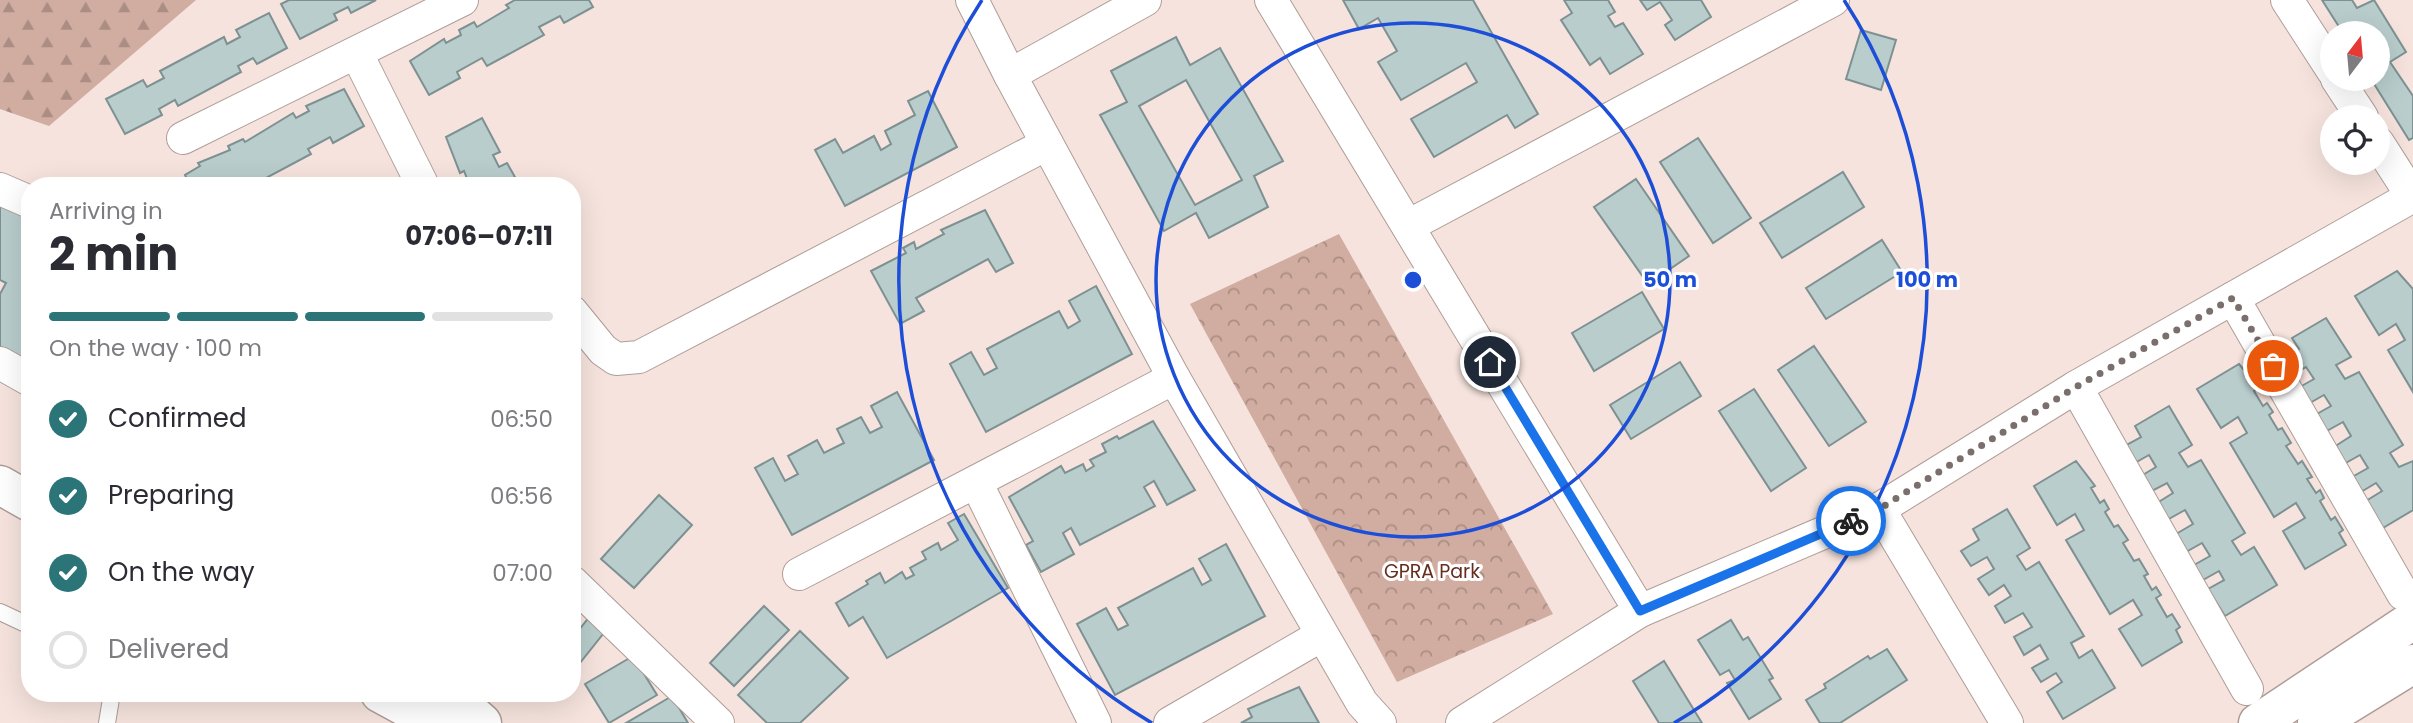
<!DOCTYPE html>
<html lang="en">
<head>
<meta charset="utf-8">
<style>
	:root { --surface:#fff; --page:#f2f2f3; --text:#2b2b33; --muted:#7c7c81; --line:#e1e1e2; --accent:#2b7578 }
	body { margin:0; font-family:Poppins,sans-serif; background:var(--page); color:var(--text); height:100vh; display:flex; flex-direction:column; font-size:26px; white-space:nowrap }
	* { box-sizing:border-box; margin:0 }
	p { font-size:23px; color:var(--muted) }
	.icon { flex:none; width:38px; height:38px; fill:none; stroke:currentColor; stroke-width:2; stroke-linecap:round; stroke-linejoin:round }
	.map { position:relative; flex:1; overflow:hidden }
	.drawer { position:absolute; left:21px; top:177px; width:560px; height:525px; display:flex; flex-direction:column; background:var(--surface); border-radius:28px; box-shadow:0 7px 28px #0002 }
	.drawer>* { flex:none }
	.needle { width:46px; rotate:16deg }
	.controls { position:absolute; left:2320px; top:21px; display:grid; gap:14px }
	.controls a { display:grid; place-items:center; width:70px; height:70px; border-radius:50%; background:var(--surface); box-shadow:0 7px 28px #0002; font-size:35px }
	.pin { position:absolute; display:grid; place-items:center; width:60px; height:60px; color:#fff; margin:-30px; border:4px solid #fff; border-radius:50%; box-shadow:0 2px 7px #0007 }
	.courier { position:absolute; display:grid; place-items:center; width:70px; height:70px; margin:-35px; border:5px solid #1a73e8; border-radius:50%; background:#fff; color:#222; box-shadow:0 2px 9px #0007 }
	.summary em { font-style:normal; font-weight:700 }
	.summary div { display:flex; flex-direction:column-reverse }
	.summary { display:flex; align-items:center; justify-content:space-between; height:119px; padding:0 28px }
	h1 { font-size:46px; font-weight:700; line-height:52px }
	.bar { display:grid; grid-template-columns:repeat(4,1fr); gap:10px 7px; align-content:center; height:84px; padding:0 28px }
	.bar i { height:9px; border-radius:5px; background:var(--line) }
	.bar .on { background:var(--accent) }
	.bar p { grid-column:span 4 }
	ol { padding:0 28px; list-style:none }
	li { display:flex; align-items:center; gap:21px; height:77px }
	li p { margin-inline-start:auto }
	li .icon { padding:7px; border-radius:50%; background:var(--accent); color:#fff; stroke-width:4 }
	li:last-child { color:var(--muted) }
	li i { width:38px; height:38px; border:4px solid var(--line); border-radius:50% }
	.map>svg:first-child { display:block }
	.forest { fill:url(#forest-firs) }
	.park { fill:url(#park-crowns) }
	.building { fill:#b9cdcd; stroke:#7e9192; stroke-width:2; fill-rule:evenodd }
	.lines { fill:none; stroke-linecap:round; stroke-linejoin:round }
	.lane-casing { stroke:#ae9d97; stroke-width:18 }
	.street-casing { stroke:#ae9d97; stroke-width:34 }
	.secondary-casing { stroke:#ae9d97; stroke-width:41 }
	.lane { stroke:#fff; stroke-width:16 }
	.street { stroke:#fff; stroke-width:32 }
	.secondary { stroke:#fff; stroke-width:38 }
	.done { stroke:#7a6f6c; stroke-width:7; stroke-dasharray:0 12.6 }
	.route { stroke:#1a73e8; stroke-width:9 }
	.ring { fill:none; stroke:#1d4ed8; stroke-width:3.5 }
	.labels { text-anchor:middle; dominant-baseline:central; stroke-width:6; stroke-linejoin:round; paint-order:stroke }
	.park-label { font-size:19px; fill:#652e1c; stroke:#fff }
	.centre { fill:#1d4ed8; stroke:#fff; stroke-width:3.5 }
	.ring-label { font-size:21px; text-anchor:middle; font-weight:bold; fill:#1d4ed8; stroke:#fff; stroke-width:6; stroke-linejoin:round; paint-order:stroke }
</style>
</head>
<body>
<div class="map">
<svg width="2413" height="723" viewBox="0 0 2413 723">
	<defs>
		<pattern id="forest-firs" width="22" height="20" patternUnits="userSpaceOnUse" patternTransform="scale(1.75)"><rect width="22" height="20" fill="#d1aca0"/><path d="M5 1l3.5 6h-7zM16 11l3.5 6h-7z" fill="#ab8d83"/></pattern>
		<pattern id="park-crowns" width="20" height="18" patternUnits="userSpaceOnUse" patternTransform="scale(1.75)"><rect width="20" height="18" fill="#d1aca0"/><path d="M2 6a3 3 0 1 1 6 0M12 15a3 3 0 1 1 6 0" fill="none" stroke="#ab8d83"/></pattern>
	</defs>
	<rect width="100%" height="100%" fill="#f6e3dd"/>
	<!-- forest -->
	<polygon class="forest" points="0,0 196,0 49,126 0,109"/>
	<!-- park -->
	<polygon class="park" points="1339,234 1553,614 1397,682 1190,304"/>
	<!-- building -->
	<g class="building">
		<polygon points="289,0 376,0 351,13 348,7 334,14 337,20 300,39 281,4"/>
		<polygon points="515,0 589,0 593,7 564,23 560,16 539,27 544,35 487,66 482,58 457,72 460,78 429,95 410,61 444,39 446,43 461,35 459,30 474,22 477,27 509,8 506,5"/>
		<polygon points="1343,0 1473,0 1538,114 1515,128 1507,115 1434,157 1411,119 1477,82 1466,63 1401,100 1378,62 1397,51 1378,18 1359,29"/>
		<polygon points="1564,0 1608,0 1615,12 1608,16 1615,27 1623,23 1643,54 1610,74 1600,58 1590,65 1561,20 1572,13"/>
		<polygon points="1640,0 1701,0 1711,17 1675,40 1665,25 1672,20 1660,2 1647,10"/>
		<polygon points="2322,0 2352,0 2357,8 2374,0 2406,52 2390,62 2413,96 2413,138 2409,140 2371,79 2378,79 2378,33 2343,33"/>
		<polygon points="269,13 287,48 257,64 253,58 238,66 241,72 178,106 175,100 159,109 162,115 125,134 106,99 143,80 147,87 164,78 160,71 224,37 227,44 240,37 236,30"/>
		<polygon points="1861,30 1896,40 1881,90 1846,79"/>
		<path d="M 1176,37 L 1190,65 L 1220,48 L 1283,161 L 1254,176 L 1268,207 L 1209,238 L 1196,213 L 1164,231 L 1100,115 L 1127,102 L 1111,71 ZM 1186,80 L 1242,180 L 1195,205 L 1139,106 Z"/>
		<polygon points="344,89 364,126 333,143 330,137 308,149 311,154 253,185 250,181 242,186 190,186 185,175 200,166 198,163 230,150 228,146 243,139 245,142 293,113 296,118 309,111 306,106"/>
		<polygon points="928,91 957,147 845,206 815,150 835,139 843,153 874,136 881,150 891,144 885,131 915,115 908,101"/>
		<polygon points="482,118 500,152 493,155 499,167 507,163 520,186 470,186 464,171 460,173 446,137"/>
		<polygon points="1698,138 1751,218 1713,243 1660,162"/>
		<polygon points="1843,172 1864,207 1782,258 1760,223"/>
		<polygon points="1636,179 1689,256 1648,284 1594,207"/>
		<polygon points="0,203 30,219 30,370 0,357 0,294 6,283 0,280"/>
		<polygon points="985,210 1013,263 996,272 988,259 916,298 924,311 900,324 871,271 906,253 903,248 914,242 916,249 944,234 941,230"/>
		<polygon points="1882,240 1902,272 1826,319 1806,288"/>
		<polygon points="2397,271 2413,289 2413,392 2388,350 2405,340 2396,324 2379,335 2355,296"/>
		<polygon points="1096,286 1132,354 986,432 950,364 971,352 984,375 997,368 987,349 1059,311 1068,328 1080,321 1069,301"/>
		<polygon points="1642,292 1664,329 1594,371 1572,333"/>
		<polygon points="2326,318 2351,357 2336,365 2345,379 2359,372 2403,445 2390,453 2399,467 2413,461 2413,510 2383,528 2366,501 2382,491 2376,483 2361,492 2352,477 2368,468 2360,455 2344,464 2334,447 2351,436 2343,422 2325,432 2315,415 2331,406 2324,395 2308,404 2298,388 2314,379 2306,367 2291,376 2281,359 2299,349 2292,338"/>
		<polygon points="1814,346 1866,422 1829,446 1778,370"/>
		<polygon points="1680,362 1701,396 1631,439 1610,405"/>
		<polygon points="2239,364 2259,388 2254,391 2263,406 2267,403 2273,412 2269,415 2278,430 2282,428 2291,443 2286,446 2298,464 2302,461 2312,477 2307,479 2316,493 2320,490 2324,498 2320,501 2331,520 2335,517 2343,530 2339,533 2346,545 2305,569 2283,531 2305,518 2296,503 2274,517 2230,443 2247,433 2238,417 2221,428 2197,389"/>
		<polygon points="1754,389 1806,468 1771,491 1719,411"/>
		<polygon points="897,392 934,460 792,535 755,468 773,458 785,481 798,474 788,456 817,440 824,453 844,443 837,429 861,417 870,433 882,427 871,406"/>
		<polygon points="2169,406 2192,445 2179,453 2188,467 2201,460 2245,533 2232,541 2241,555 2254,547 2277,585 2225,616 2208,589 2224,580 2219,571 2203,580 2194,565 2210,556 2202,543 2186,552 2176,534 2193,524 2185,510 2167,520 2157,503 2173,493 2167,483 2150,492 2141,476 2156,467 2149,455 2133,464 2123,447 2141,437 2135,426"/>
		<polygon points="1153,421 1195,490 1167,505 1154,481 1144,487 1155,506 1080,545 1071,528 1063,533 1074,554 1041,572 1026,545 1033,541 1009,497 1061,466 1065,473 1083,464 1086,471 1094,466 1090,460 1106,452 1102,444 1117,436 1119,439"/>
		<polygon points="2076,461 2095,486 2091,488 2100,503 2104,500 2109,509 2105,512 2114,527 2118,525 2128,540 2123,543 2134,561 2139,559 2148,574 2144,576 2152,590 2156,587 2161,595 2156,598 2167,617 2172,614 2180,627 2176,630 2182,642 2142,666 2119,629 2142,615 2133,600 2110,614 2066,540 2084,530 2075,514 2057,525 2034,486"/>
		<polygon points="659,495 692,525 634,588 601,559"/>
		<polygon points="2007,509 2030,548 2017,556 2026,570 2039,562 2084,636 2071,643 2079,658 2092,650 2115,688 2063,719 2047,692 2062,682 2056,673 2041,682 2032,668 2048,659 2040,645 2024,655 2014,637 2032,627 2023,613 2005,623 1995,606 2011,596 2004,585 1989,595 1978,579 1994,569 1987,557 1971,566 1961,551 1979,540 1973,529"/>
		<polygon points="964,514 1008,588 887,658 863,617 849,626 836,603 868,584 866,581 880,573 885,583 902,572 906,579 914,575 910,568 926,559 922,552 938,543 941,550 958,540 948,523"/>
		<polygon points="1226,544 1265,616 1115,695 1077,624 1106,608 1118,630 1128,625 1118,608 1193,568 1202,585 1211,580 1199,559"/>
		<polygon points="764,606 789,630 734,686 710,663"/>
		<polygon points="590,616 607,629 572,673 572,639"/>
		<polygon points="1731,620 1743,640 1748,637 1773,678 1769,680 1781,699 1749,719 1727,683 1735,680 1729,670 1720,675 1698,640"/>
		<polygon points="800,631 848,678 800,723 767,723 738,695"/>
		<polygon points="1887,649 1907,680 1840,723 1820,723 1806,700 1826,688 1824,684 1868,656 1870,659"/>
		<polygon points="633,656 657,695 609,723 585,684"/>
		<polygon points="1664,661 1702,723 1659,723 1633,681"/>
		<polygon points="1299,687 1319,723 1241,723 1252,717 1248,709"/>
		<polygon points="672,696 688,723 626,723"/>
	</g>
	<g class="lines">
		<defs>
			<g id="lane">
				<polyline points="0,612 30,626"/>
				<polyline points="107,723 112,693"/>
			</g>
			<g id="street">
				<polyline points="972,0 1010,75"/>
				<polyline points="1145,0 1010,75 1174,378 1362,703 1380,723"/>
				<polyline points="1271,0 1640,611"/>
				<polyline points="2287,0 2333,71"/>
				<polyline points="357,54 423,186"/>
				<polyline points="2337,79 2362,117"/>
				<polyline points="183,138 462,0"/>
				<polyline points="2378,143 2412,196"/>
				<polyline points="0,189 30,202"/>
				<polyline points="1408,226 1833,0"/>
				<polyline points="2233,298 2403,594"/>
				<polyline points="572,312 603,350 616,359 639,357 1047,144"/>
				<polyline points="0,363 30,380"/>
				<polyline points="2076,387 2247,689"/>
				<polyline points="976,482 1095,723"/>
				<polyline points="1879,509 2007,723"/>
				<polyline points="799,574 1174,378"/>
				<polyline points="572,582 718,723"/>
				<polyline points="1170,723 1322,635"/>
				<polyline points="1462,723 1640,611 1879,509 2076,387 2413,196"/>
			</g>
			<g id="secondary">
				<polyline points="0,485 30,502"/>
				<polyline points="380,693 435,723"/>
				<polyline points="442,693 457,701 482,723"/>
				<polyline points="2258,723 2413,620"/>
				<polyline points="2317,723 2413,664"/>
			</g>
		</defs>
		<!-- lane casing -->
		<use href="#lane" class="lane-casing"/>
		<!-- street casing -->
		<use href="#street" class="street-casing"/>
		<!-- secondary casing -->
		<use href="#secondary" class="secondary-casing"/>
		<!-- lane -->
		<use href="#lane" class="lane"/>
		<!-- street -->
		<use href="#street" class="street"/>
		<!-- secondary -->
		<use href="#secondary" class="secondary"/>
	</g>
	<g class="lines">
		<!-- done -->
		<polyline class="done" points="1851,521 1879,509 2076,387 2233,298 2273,366"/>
		<!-- route -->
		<polyline class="route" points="1490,362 1640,611 1851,521"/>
	</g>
	<!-- distance rings -->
	<g class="ring">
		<circle cx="1413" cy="280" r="257"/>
		<path d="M1152 723A514 514 0 0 1 982 0M1844 0A514 514 0 0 1 1674 723"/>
	</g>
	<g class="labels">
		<!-- park labels -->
		<g class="park-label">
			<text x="1432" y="571">GPRA Park</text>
		</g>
	</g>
	<circle cx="1413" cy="280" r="10" class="centre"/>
	<g class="ring-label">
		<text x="1670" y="287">50 m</text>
		<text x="1927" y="287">100 m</text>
	</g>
</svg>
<div class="controls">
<a><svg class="needle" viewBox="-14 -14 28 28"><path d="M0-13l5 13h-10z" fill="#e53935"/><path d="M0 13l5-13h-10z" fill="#7c7c81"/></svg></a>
<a><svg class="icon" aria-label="locate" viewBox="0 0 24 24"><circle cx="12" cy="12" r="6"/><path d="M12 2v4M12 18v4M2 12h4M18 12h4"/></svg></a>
</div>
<div class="pin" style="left:2273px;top:366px;background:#ea580c"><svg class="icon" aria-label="bag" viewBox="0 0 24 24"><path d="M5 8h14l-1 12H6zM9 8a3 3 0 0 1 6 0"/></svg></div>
<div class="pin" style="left:1490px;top:362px;background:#1f2937"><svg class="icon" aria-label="home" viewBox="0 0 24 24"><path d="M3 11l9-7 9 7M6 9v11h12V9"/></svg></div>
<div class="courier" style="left:1851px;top:521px"><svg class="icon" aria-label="bike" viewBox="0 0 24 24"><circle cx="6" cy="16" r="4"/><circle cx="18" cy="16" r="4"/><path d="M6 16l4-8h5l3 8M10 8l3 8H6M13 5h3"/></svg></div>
<section class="drawer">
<div class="summary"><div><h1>2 min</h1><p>Arriving in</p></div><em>07:06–07:11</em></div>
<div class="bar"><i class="on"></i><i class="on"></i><i class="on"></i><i></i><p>On the way · 100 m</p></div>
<ol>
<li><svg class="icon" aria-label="check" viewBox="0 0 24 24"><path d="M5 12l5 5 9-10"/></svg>Confirmed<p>06:50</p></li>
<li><svg class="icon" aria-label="check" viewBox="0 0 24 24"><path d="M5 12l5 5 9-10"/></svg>Preparing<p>06:56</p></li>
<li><svg class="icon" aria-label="check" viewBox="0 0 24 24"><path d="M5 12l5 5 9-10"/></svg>On the way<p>07:00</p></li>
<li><i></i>Delivered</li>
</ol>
</section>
</div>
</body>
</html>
